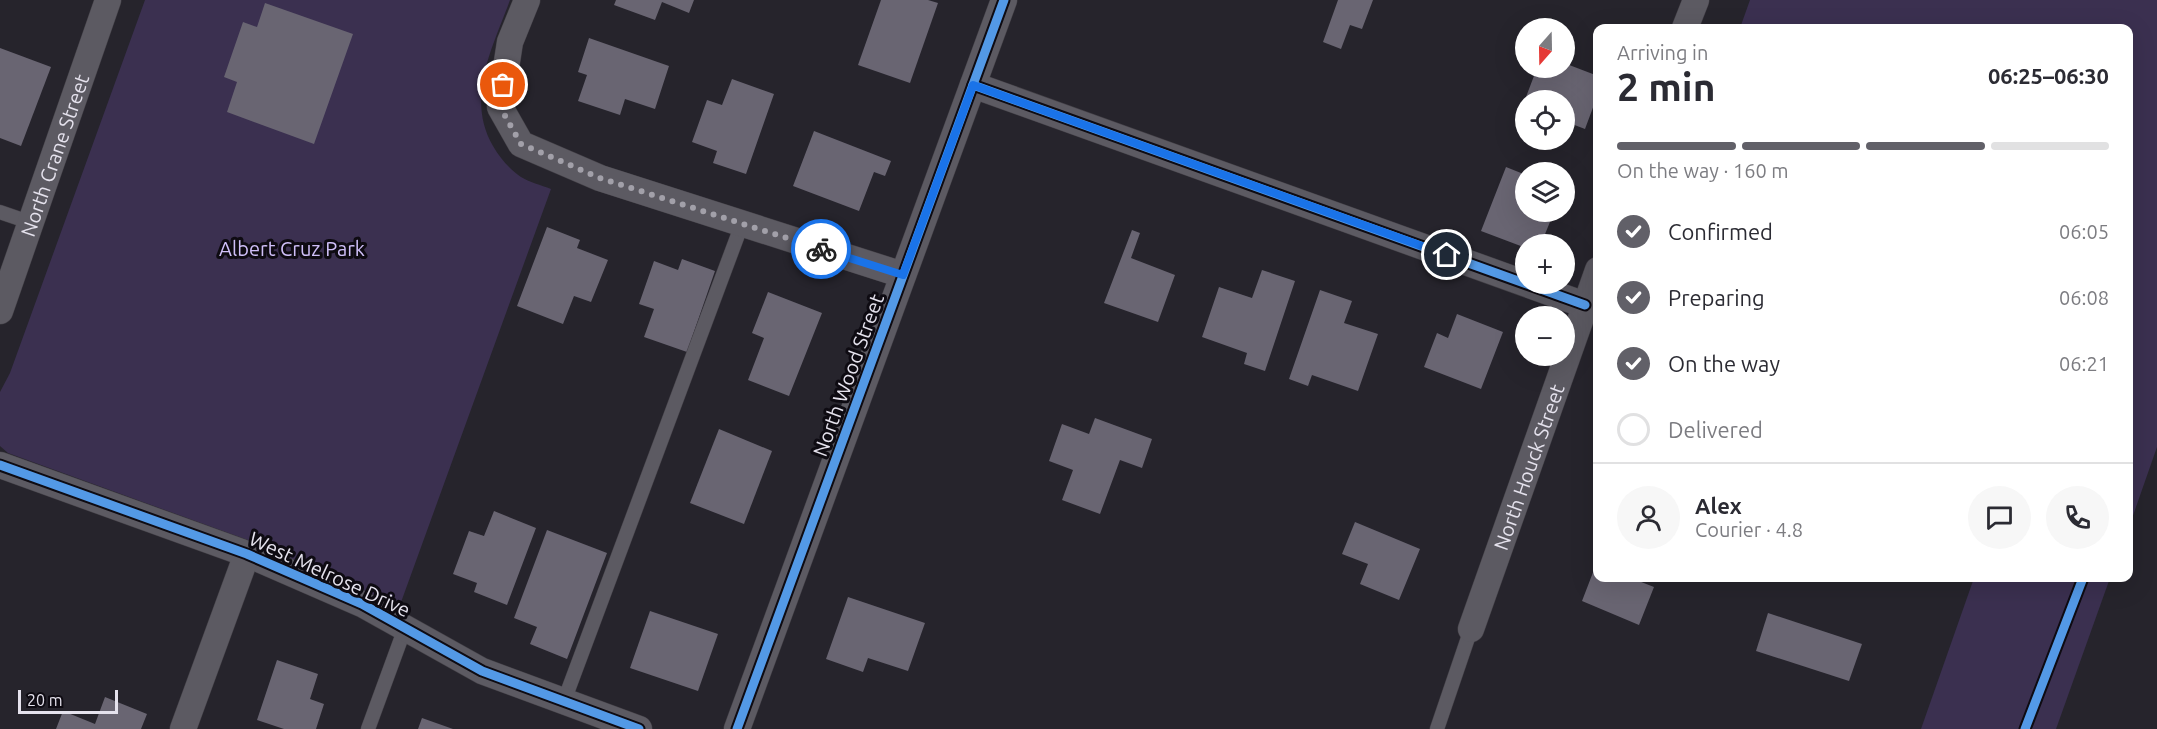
<!DOCTYPE html>
<html lang="en">
<head>
<meta charset="utf-8">
<style>
	:root { --surface:#fff; --page:#f7f7f7; --text:#2b2b33; --muted:#7c7c81; --line:#e1e1e2; --accent:#616068 }
	body { margin:0; font-family:Ubuntu,sans-serif; background:var(--page); color:var(--text); height:100vh; display:flex; flex-direction:column; font-size:22px; white-space:nowrap }
	* { box-sizing:border-box; margin:0 }
	p { font-size:20px; color:var(--muted) }
	.icon { flex:none; width:33px; height:33px; fill:none; stroke:currentColor; stroke-width:2; stroke-linecap:round; stroke-linejoin:round }
	.map { position:relative; flex:1; overflow:hidden }
	.details { position:absolute; left:1593px; top:24px; width:540px; height:558px; display:flex; flex-direction:column; background:var(--surface); border-radius:12px; box-shadow:0 6px 24px #0002 }
	.details>* { flex:none }
	.needle { width:39px; rotate:200deg }
	.controls { position:absolute; left:1515px; top:18px; display:grid; gap:12px }
	.controls a { display:grid; place-items:center; width:60px; height:60px; border-radius:50%; background:var(--surface); box-shadow:0 6px 24px #0002; font-size:30px }
	.scale { position:absolute; left:18px; bottom:15px; width:100px; box-sizing:border-box; padding-left:6px; border:3px solid #e5e2ed; border-top:0; font-size:16px; line-height:21px; white-space:nowrap; color:#e5e2ed; -webkit-text-stroke:4px #0e0b12; paint-order:stroke }
	.pin { position:absolute; display:grid; place-items:center; width:51px; height:51px; color:#fff; margin:-26px; border:3px solid #fff; border-radius:50%; box-shadow:0 2px 6px #0007 }
	.courier { position:absolute; display:grid; place-items:center; width:60px; height:60px; margin:-30px; border:4px solid #1a73e8; border-radius:50%; background:#fff; color:#222; box-shadow:0 2px 8px #0007 }
	.summary em { font-style:normal; font-weight:600 }
	.summary div { display:flex; flex-direction:column-reverse }
	.summary { display:flex; align-items:center; justify-content:space-between; height:102px; padding:0 24px }
	h1 { font-size:39px; font-weight:600; line-height:45px }
	.bar { display:grid; grid-template-columns:repeat(4,1fr); gap:9px 6px; align-content:center; height:72px; padding:0 24px }
	.bar i { height:8px; border-radius:4px; background:var(--line) }
	.bar .on { background:var(--accent) }
	.bar p { grid-column:span 4 }
	.line { display:flex; align-items:center; gap:15px; padding:0 24px; border-top:2px solid var(--line) }
	.line div { flex:1 }
	.round { display:grid; place-items:center; flex:none; width:63px; height:63px; border-radius:32px; background:var(--page) }
	ol { padding:0 24px; list-style:none }
	li { display:flex; align-items:center; gap:18px; height:66px }
	li p { margin-inline-start:auto }
	li .icon { padding:6px; border-radius:50%; background:var(--accent); color:#fff; stroke-width:4 }
	li:last-child { color:var(--muted) }
	li i { width:33px; height:33px; border:3px solid var(--line); border-radius:50% }
	.map>svg:first-child { display:block }
	.green { fill:#3b3050 }
	.building { fill:#696572 }
	.lines { fill:none; stroke-linecap:round; stroke-linejoin:round }
	.lane-casing { stroke:#434047; stroke-width:15 }
	.street-casing { stroke:#434047; stroke-width:27 }
	.lane { stroke:#5c5a62; stroke-width:14 }
	.street { stroke:#5c5a62; stroke-width:26 }
	.cycleway-casing { stroke:#0e0b12; stroke-width:13 }
	.cycleway { stroke:#5399e6; stroke-width:9 }
	.done { stroke:#a2a0a9; stroke-width:6; stroke-dasharray:0 10.8 }
	.route { stroke:#1a73e8; stroke-width:8 }
	.labels { text-anchor:middle; dominant-baseline:central; stroke-width:6; stroke-linejoin:round; paint-order:stroke }
	.street-label { font-size:20px; fill:#e5e2ed; stroke:#0e0b12 }
	.park-label { font-size:20px; fill:#cfbff8; stroke:#0e0b12 }
</style>
</head>
<body>
<div class="map">
<svg width="2157" height="729" viewBox="0 0 2157 729">
	<rect width="100%" height="100%" fill="#26242c"/>
	<!-- green -->
	<g class="green">
		<path d="M 145,0 L 510,0 C 493,47 465,98 493,146 C 500,158 509,169 521,177 C 529,182 541,185 551,189 L 396,616 L 275,550 L 8,453 L 0,446 L 0,392 L 10,373 Z"/>
		<polygon points="1750,0 2157,0 2157,447 2129,527 2128,28 1740,28"/>
		<polygon points="1974,578 2110,578 2056,729 1921,729"/>
	</g>
	<!-- building -->
	<g class="building">
		<polygon points="616,0 694,0 689,13 662,2 655,20 614,5"/>
		<polygon points="881,0 928,0 938,3 910,83 858,65"/>
		<polygon points="1338,0 1373,0 1362,29 1350,25 1341,49 1323,42"/>
		<polygon points="265,3 353,34 314,144 227,112 237,82 224,77 243,22 257,27"/>
		<polygon points="589,38 669,66 655,109 625,99 620,115 578,101 587,75 578,72"/>
		<polygon points="0,48 51,67 21,146 0,138"/>
		<polygon points="1564,63 1598,76 1598,94 1585,129 1564,121 1564,100 1526,100 1526,106 1523,105 1537,68 1564,68"/>
		<polygon points="732,79 774,94 746,174 713,163 717,151 692,142 707,100 722,105"/>
		<polygon points="814,131 891,161 885,176 874,172 859,211 793,186"/>
		<polygon points="1506,167 1526,175 1526,212 1554,212 1541,244 1526,244 1526,248 1481,231"/>
		<polygon points="547,227 580,240 577,248 608,260 591,302 574,296 563,324 517,306"/>
		<polygon points="1132,230 1140,233 1131,258 1175,275 1158,322 1104,303"/>
		<polygon points="682,259 715,271 687,352 644,337 654,309 639,304 654,261 678,270"/>
		<polygon points="1262,270 1295,281 1265,371 1244,364 1247,353 1202,337 1219,287 1252,298"/>
		<polygon points="1320,290 1352,301 1344,323 1378,334 1358,391 1312,375 1308,386 1289,379"/>
		<polygon points="768,292 822,313 789,396 748,380 764,338 752,333"/>
		<polygon points="1457,314 1503,332 1481,389 1424,367 1437,333 1448,338"/>
		<polygon points="1095,418 1152,439 1142,468 1120,460 1100,514 1062,500 1073,470 1049,461 1062,424 1089,434"/>
		<polygon points="719,429 772,451 744,524 690,503"/>
		<polygon points="494,511 536,528 507,605 474,592 477,583 453,574 469,531 484,536"/>
		<polygon points="1355,522 1420,549 1399,600 1360,584 1368,564 1342,554"/>
		<polygon points="547,530 607,553 567,659 530,644 537,627 514,618"/>
		<polygon points="1597,562 1598,578 1631,578 1654,587 1639,625 1582,601"/>
		<polygon points="848,597 925,623 908,671 868,658 863,672 826,659"/>
		<polygon points="650,611 718,634 698,691 630,668"/>
		<polygon points="1768,613 1862,644 1849,681 1756,651"/>
		<polygon points="277,660 318,674 310,699 324,704 316,729 284,729 257,720"/>
		<polygon points="105,697 147,714 141,729 56,729 63,711 95,724"/>
		<polygon points="422,718 453,729 418,729"/>
	</g>
	<g class="lines">
		<defs>
			<g id="lane">
				<polyline points="0,212 32,223"/>
				<polyline points="564,701 742,224"/>
				<polyline points="368,729 405,628"/>
				<polyline points="1437,729 1471,629"/>
			</g>
			<g id="street">
				<polyline points="527,0 510,42 500,107 521,144 600,178 903,275"/>
				<polyline points="1685,28 1696,0"/>
				<polyline points="973,85 1585,305"/>
				<path id="s1" d="M 0,311 L 108,0"/>
				<polyline points="0,465 247,554 362,604 482,671 639,729"/>
				<path id="s2" d="M 1471,629 L 1598,270"/>
				<polyline points="183,729 247,554"/>
				<polyline points="737,729 1004,0"/>
			</g>
		</defs>
		<!-- lane casing -->
		<use href="#lane" class="lane-casing"/>
		<!-- street casing -->
		<use href="#street" class="street-casing"/>
		<!-- lane -->
		<use href="#lane" class="lane"/>
		<!-- street -->
		<use href="#street" class="street"/>
		<defs>
			<g id="cycleway">
				<polyline points="973,85 1585,305"/>
				<polyline points="0,465 247,554 362,604 482,671 639,729"/>
				<polyline points="737,729 1004,0"/>
				<polyline points="2025,729 2083,578"/>
			</g>
		</defs>
		<!-- cycleway casing -->
		<use href="#cycleway" class="cycleway-casing"/>
		<!-- cycleway -->
		<use href="#cycleway" class="cycleway"/>
	</g>
	<g class="lines">
		<!-- done -->
		<polyline class="done" points="503,85 500,107 521,144 600,178 821,249"/>
		<!-- route -->
		<polyline class="route" points="821,249 903,275 973,85 1447,255"/>
	</g>
	<g class="labels">
		<!-- street labels -->
		<g class="street-label">
			<text stroke="none"><textPath href="#s1" startOffset="165">North Crane Street</textPath></text>
			<text transform="translate(848 375) rotate(-70)">North Wood Street</text>
			<text stroke="none"><textPath href="#s2" startOffset="172">North Houck Street</textPath></text>
			<text transform="translate(330 574) rotate(25)">West Melrose Drive</text>
		</g>
		<!-- park labels -->
		<g class="park-label">
			<text x="292" y="248">Albert Cruz Park</text>
		</g>
	</g>
</svg>
<div class="controls">
<a><svg class="needle" viewBox="-14 -14 28 28"><path d="M0-13l5 13h-10z" fill="#e53935"/><path d="M0 13l5-13h-10z" fill="#7c7c81"/></svg></a>
<a><svg class="icon" aria-label="locate" viewBox="0 0 24 24"><circle cx="12" cy="12" r="6"/><path d="M12 2v4M12 18v4M2 12h4M18 12h4"/></svg></a>
<a><svg class="icon" aria-label="layers" viewBox="0 0 24 24"><path d="M12 4l9 5-9 5-9-5zM3 14l9 5 9-5"/></svg></a>
<a>+</a>
<a>−</a>
</div>
<div class="scale">20 m</div>
<div class="pin" style="left:503px;top:85px;background:#ea580c"><svg class="icon" aria-label="bag" viewBox="0 0 24 24"><path d="M5 8h14l-1 12H6zM9 8a3 3 0 0 1 6 0"/></svg></div>
<div class="pin" style="left:1447px;top:255px;background:#1f2937"><svg class="icon" aria-label="home" viewBox="0 0 24 24"><path d="M3 11l9-7 9 7M6 9v11h12V9"/></svg></div>
<div class="courier" style="left:821px;top:249px"><svg class="icon" aria-label="bike" viewBox="0 0 24 24"><circle cx="6" cy="16" r="4"/><circle cx="18" cy="16" r="4"/><path d="M6 16l4-8h5l3 8M10 8l3 8H6M13 5h3"/></svg></div>
<section class="details">
<div class="summary"><div><h1>2 min</h1><p>Arriving in</p></div><em>06:25–06:30</em></div>
<div class="bar"><i class="on"></i><i class="on"></i><i class="on"></i><i></i><p>On the way · 160 m</p></div>
<ol>
<li><svg class="icon" aria-label="check" viewBox="0 0 24 24"><path d="M5 12l5 5 9-10"/></svg>Confirmed<p>06:05</p></li>
<li><svg class="icon" aria-label="check" viewBox="0 0 24 24"><path d="M5 12l5 5 9-10"/></svg>Preparing<p>06:08</p></li>
<li><svg class="icon" aria-label="check" viewBox="0 0 24 24"><path d="M5 12l5 5 9-10"/></svg>On the way<p>06:21</p></li>
<li><i></i>Delivered</li>
</ol>
<div class="line" style="height:108px"><a class="round"><svg class="icon" aria-label="person" viewBox="0 0 24 24"><circle cx="12" cy="8" r="4"/><path d="M4 21q1-7 8-7t8 7"/></svg></a><div><b>Alex</b><p>Courier · 4.8</p></div><a class="round"><svg class="icon" aria-label="chat" viewBox="0 0 24 24"><path d="M4 5h16v11H9l-5 4z"/></svg></a><a class="round"><svg class="icon" aria-label="phone" viewBox="0 0 24 24"><path d="M5 4h4l2 5-3 2q2 4 5 5l2-3 5 2v4C11 20 4 13 5 4z"/></svg></a></div>
</section>
</div>
</body>
</html>
